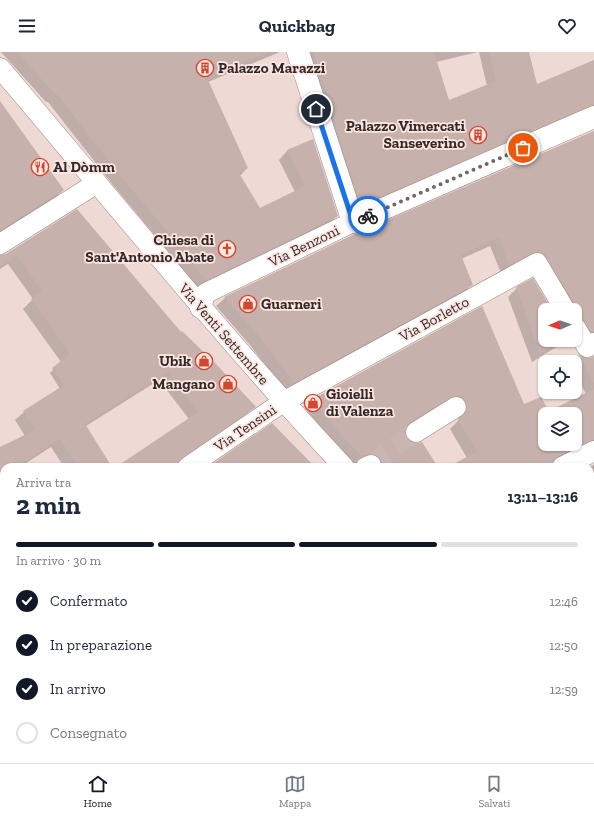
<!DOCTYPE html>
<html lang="it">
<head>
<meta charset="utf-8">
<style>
	:root { --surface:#fff; --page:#f2f2f3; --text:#1f2937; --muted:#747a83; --line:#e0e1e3; --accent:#111827 }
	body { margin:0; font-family:"Zilla Slab",serif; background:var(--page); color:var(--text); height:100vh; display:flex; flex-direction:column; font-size:15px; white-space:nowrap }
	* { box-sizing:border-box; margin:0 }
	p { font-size:13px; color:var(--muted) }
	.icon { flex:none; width:22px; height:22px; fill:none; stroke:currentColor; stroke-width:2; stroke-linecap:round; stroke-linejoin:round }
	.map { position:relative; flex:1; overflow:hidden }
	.sheet { position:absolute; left:0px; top:411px; width:594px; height:300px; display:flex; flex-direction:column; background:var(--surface); border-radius:12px 12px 0 0; box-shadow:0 1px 3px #0004 }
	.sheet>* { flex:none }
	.needle { width:26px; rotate:268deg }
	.tools { position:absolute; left:538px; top:251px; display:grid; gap:8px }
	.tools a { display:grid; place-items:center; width:44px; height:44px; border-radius:8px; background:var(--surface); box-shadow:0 1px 3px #0004; font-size:20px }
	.pin { position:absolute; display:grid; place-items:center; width:34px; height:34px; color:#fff; margin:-17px; border:2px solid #fff; border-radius:50%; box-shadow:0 1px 4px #0007 }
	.courier { position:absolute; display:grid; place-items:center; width:40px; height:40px; margin:-20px; border:3px solid #1a73e8; border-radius:50%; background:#fff; color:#222; box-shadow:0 1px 5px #0007 }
	.overview em { font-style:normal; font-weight:800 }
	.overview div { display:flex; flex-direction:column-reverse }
	.overview { display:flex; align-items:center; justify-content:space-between; height:68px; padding:0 16px }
	h1 { font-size:26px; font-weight:800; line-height:30px }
	.bar { display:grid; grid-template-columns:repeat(4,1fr); gap:6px 4px; align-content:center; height:48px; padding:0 16px }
	.bar i { height:5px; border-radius:3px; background:var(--line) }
	.bar .on { background:var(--accent) }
	.bar p { grid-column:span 4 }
	ol { padding:0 16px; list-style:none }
	li { display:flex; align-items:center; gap:12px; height:44px }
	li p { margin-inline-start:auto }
	li .icon { padding:4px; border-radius:50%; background:var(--accent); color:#fff; stroke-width:4 }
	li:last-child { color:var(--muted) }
	li i { width:22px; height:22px; border:2px solid var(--line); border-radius:50% }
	header { display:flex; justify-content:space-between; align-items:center; height:52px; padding:0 16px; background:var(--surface); font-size:18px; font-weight:800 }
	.dock { display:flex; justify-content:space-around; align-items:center; height:56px; border-top:1px solid var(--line); background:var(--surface); font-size:11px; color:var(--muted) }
	.dock a { display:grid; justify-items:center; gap:2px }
	.dock .on { color:var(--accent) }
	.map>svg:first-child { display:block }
	.shadow { fill:#0003; fill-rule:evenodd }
	.building { fill:#c6b1ac; fill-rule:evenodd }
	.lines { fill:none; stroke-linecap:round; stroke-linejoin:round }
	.pedestrian-tunnel { stroke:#c9b6b2; stroke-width:20; stroke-dasharray:20 10; stroke-linecap:butt }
	.pedestrian-casing { stroke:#9c8884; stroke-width:21 }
	.minor-casing { stroke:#9c8884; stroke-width:23 }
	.pedestrian { stroke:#fff; stroke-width:20 }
	.minor { stroke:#fff; stroke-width:22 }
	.done { stroke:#756764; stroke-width:4; stroke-dasharray:0 7.2 }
	.route { stroke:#1a73e8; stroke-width:5 }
	.labels { text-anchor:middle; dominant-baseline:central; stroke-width:3.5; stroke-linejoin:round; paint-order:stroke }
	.poi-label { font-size:15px; font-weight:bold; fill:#332a28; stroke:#fde6e1; text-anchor:start }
	.street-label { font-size:15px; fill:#332a28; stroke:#fde6e1 }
</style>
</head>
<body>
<header><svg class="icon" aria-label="menu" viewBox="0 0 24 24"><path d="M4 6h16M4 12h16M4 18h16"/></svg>Quickbag<svg class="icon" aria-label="heart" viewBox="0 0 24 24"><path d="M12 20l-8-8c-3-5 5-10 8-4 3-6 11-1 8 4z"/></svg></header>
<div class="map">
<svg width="594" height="711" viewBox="0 0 594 711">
	<rect width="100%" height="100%" fill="#efd9d4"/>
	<!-- shadow -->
	<g class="shadow">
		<polygon points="1,0 280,0 208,30 247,116 240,124 260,157 295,140 279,108 287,99 313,89 337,164 328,173 198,236 191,230 176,209 113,133 48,50 46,50"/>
		<polygon points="302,0 478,0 436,10 448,49 487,34 479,0 528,0 537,34 594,16 594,65 352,161"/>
		<polygon points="0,56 63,138 54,147 0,181"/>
		<polygon points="594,80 594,292 575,277 575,258 565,258 534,210 501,221 490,194 461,207 472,232 464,241 285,339 250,293 216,254 225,246"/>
		<polygon points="76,159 180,281 254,355 246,363 178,409 176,415 118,415 189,367 159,328 86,374 111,415 64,415 51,395 20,415 4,415 4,535 0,532 0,396 25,384 15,368 24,360 67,348 50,321 61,310 23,257 33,247 8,212 0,217 0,205 7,203"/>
		<polygon points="517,236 550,258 545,258 545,288 564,288 558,294 532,310 508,245"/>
		<path d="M 482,255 L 524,353 L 549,360 L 586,342 L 575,321 L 575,310 L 570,310 L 578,303 L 581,306 L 588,308 L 594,305 L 594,402 L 585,396 L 551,411 L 551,415 L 449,415 L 467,406 L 450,377 L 458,369 L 459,364 L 440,354 L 404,376 L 404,381 L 406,387 L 437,415 L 371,415 L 364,410 L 353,412 L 333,391 L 305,356 L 314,347 ZM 545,362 L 575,362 L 575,392 L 545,392 Z"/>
		<polygon points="594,413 594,527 590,524 589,415"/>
		<polygon points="594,539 594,620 590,615 590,540"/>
		<polygon points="4,547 4,684 0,677 0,548"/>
		<polygon points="590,631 594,631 594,711 577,711 573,707 590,707"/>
		<polygon points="1,686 4,691 4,707 10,707 6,711 0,711"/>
		<polygon points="91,707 145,707 144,711 93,711"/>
		<polygon points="160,707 240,707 241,711 164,711"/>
		<polygon points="251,707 533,707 535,711 253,711"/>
	</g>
	<!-- building -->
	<g class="building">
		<polygon points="17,0 269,0 207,26 248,116 239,121 260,156 305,134 287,98 313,87 338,164 207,228 199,221 185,200 121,125 57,42 55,42"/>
		<polygon points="313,0 434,0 449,48 496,29 489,0 529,0 537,32 594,8 594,53 361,153 336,78 334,62"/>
		<polygon points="0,49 64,138 0,178"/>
		<polygon points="594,79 594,280 591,280 581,265 575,264 576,258 575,252 543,201 538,200 532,201 509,213 499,186 461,203 473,233 294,331 259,284 224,245 355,182"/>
		<polygon points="77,157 181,280 182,279 217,313 256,355 182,406 177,415 116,415 198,360 168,320 85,372 112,415 78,415 60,387 16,415 4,415 4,423 0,425 0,395 35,378 23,359 64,333 52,316 70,302 31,247 42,239 17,204 0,215 0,203 6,202"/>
		<polygon points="533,226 552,258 545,258 545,288 564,288 540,302 516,235"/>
		<path d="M 482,254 L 524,352 L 541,345 L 549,359 L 594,337 L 594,388 L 557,405 L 552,409 L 551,415 L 447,415 L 477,400 L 458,367 L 466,360 L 466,349 L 462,345 L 455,344 L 410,370 L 406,375 L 405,381 L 406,386 L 416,391 L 422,390 L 438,415 L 382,415 L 381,408 L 378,404 L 372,402 L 362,404 L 341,383 L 313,347 ZM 545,362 L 575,362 L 575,392 L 545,392 Z"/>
		<polygon points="578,301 587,306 594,304 594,332"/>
		<polygon points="272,371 315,415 208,415"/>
	</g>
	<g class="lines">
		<!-- pedestrian-tunnel -->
		<polyline class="pedestrian-tunnel" points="371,413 416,380"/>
		<defs>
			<g id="pedestrian">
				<path d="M 0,16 C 114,150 224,287 344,415"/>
				<polyline points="0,192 97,131"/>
				<polyline points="200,256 206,241 353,170"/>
				<polyline points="575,275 587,295 594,291"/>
				<polyline points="416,380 456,355"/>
				<polyline points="188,415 283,350 537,211 565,258"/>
				<polyline points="366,415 371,413"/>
				<polyline points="562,415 594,399"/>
				<polyline points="590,528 594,526"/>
				<polyline points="0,536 4,534"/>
				<polyline points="590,619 594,617"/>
				<polyline points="92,707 94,711"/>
				<polyline points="252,707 254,711"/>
				<polyline points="556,707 559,711"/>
				<polyline points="156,711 162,707"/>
			</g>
			<polyline id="minor" points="298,0 353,170 594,65"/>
		</defs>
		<!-- pedestrian casing -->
		<use href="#pedestrian" class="pedestrian-casing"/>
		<!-- minor casing -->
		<use href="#minor" class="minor-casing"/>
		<!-- pedestrian -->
		<use href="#pedestrian" class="pedestrian"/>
		<!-- minor -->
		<use href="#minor" class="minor"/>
	</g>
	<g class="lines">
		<!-- done -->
		<polyline class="done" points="368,164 523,96"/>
		<!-- route -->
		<polyline class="route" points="316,57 353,170 368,164"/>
	</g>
	<!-- icons -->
	<defs>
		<symbol id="building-ring" viewBox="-11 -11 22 22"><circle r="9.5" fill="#fde6e1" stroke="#d3472f" stroke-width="1.5"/><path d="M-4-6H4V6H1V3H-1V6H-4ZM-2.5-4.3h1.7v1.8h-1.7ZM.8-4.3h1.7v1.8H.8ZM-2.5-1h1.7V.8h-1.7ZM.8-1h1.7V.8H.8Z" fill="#d3472f"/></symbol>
		<symbol id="restaurant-ring" viewBox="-11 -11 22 22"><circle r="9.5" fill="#fde6e1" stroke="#d3472f" stroke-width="1.5"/><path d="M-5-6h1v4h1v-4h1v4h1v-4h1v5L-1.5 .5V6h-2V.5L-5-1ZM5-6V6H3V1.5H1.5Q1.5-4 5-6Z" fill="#d3472f"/></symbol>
		<symbol id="church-ring" viewBox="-11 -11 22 22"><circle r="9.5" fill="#fde6e1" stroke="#d3472f" stroke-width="1.5"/><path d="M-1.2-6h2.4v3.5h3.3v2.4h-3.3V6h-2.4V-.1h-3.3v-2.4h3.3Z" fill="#d3472f"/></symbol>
		<symbol id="shop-ring" viewBox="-11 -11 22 22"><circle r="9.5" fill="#fde6e1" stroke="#d3472f" stroke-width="1.5"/><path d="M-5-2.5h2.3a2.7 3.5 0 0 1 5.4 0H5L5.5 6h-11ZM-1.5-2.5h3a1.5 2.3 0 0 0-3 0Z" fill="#d3472f"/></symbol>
	</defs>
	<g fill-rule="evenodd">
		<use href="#building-ring" x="195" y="6" width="20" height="20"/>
		<use href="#building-ring" x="468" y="73" width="20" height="20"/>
		<use href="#restaurant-ring" x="30" y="105" width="20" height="20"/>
		<use href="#church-ring" x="217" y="187" width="20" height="20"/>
		<use href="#shop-ring" x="238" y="242" width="20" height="20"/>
		<use href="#shop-ring" x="194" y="299" width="20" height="20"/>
		<use href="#shop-ring" x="218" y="322" width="20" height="20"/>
		<use href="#shop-ring" x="303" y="341" width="20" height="20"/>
	</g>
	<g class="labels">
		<!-- poi labels -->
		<g class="poi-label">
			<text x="218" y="16">Palazzo Marazzi</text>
			<text x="465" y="74" text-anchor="end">Palazzo Vimercati<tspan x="465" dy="17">Sanseverino</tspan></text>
			<text x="53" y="115">Al Dòmm</text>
			<text x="214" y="188" text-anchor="end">Chiesa di<tspan x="214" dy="17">Sant'Antonio Abate</tspan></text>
			<text x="261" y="252">Guarneri</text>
			<text x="191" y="309" text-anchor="end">Ubik</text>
			<text x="215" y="332" text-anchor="end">Mangano</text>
			<text x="326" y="342">Gioielli<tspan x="326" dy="17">di Valenza</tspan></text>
		</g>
		<!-- street labels -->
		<g class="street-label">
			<text transform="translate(304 194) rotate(-26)">Via Benzoni</text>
			<text transform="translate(434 267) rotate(-29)">Via Borletto</text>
			<text transform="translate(224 282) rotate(49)">Via Venti Settembre</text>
			<text transform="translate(245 376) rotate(-34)">Via Tensini</text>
		</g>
	</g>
</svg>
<div class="tools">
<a><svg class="needle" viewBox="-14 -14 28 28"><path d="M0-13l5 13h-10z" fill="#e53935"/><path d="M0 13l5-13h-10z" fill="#747a83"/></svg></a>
<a><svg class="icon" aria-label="locate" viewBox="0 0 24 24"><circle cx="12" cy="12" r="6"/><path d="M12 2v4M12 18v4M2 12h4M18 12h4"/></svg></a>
<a><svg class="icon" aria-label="layers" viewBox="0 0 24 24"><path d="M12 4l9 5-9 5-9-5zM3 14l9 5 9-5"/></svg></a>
</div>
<div class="pin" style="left:523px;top:96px;background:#ea580c"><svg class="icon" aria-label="bag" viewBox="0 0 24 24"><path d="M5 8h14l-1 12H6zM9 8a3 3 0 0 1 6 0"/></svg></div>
<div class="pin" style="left:316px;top:57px;background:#1f2937"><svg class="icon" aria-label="home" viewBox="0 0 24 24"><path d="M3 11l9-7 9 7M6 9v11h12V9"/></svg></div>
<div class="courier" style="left:368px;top:164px"><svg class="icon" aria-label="bike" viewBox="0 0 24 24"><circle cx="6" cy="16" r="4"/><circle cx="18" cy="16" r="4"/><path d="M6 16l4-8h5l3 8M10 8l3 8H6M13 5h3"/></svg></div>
<section class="sheet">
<div class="overview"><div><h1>2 min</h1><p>Arriva tra</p></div><em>13:11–13:16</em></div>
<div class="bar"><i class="on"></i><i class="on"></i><i class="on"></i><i></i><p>In arrivo · 30 m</p></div>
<ol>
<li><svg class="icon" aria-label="check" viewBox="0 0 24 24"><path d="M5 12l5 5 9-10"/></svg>Confermato<p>12:46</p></li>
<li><svg class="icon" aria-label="check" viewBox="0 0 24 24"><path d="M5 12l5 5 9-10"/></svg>In preparazione<p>12:50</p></li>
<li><svg class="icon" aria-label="check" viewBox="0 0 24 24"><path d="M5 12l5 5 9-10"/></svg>In arrivo<p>12:59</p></li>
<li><i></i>Consegnato</li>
</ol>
</section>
</div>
<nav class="dock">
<a class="on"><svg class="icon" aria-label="home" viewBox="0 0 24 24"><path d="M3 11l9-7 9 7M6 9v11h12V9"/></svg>Home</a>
<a><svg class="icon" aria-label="map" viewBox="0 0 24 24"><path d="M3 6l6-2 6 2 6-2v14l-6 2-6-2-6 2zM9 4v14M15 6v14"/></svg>Mappa</a>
<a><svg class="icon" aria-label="saved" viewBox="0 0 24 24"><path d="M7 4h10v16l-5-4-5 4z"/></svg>Salvati</a>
</nav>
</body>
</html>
